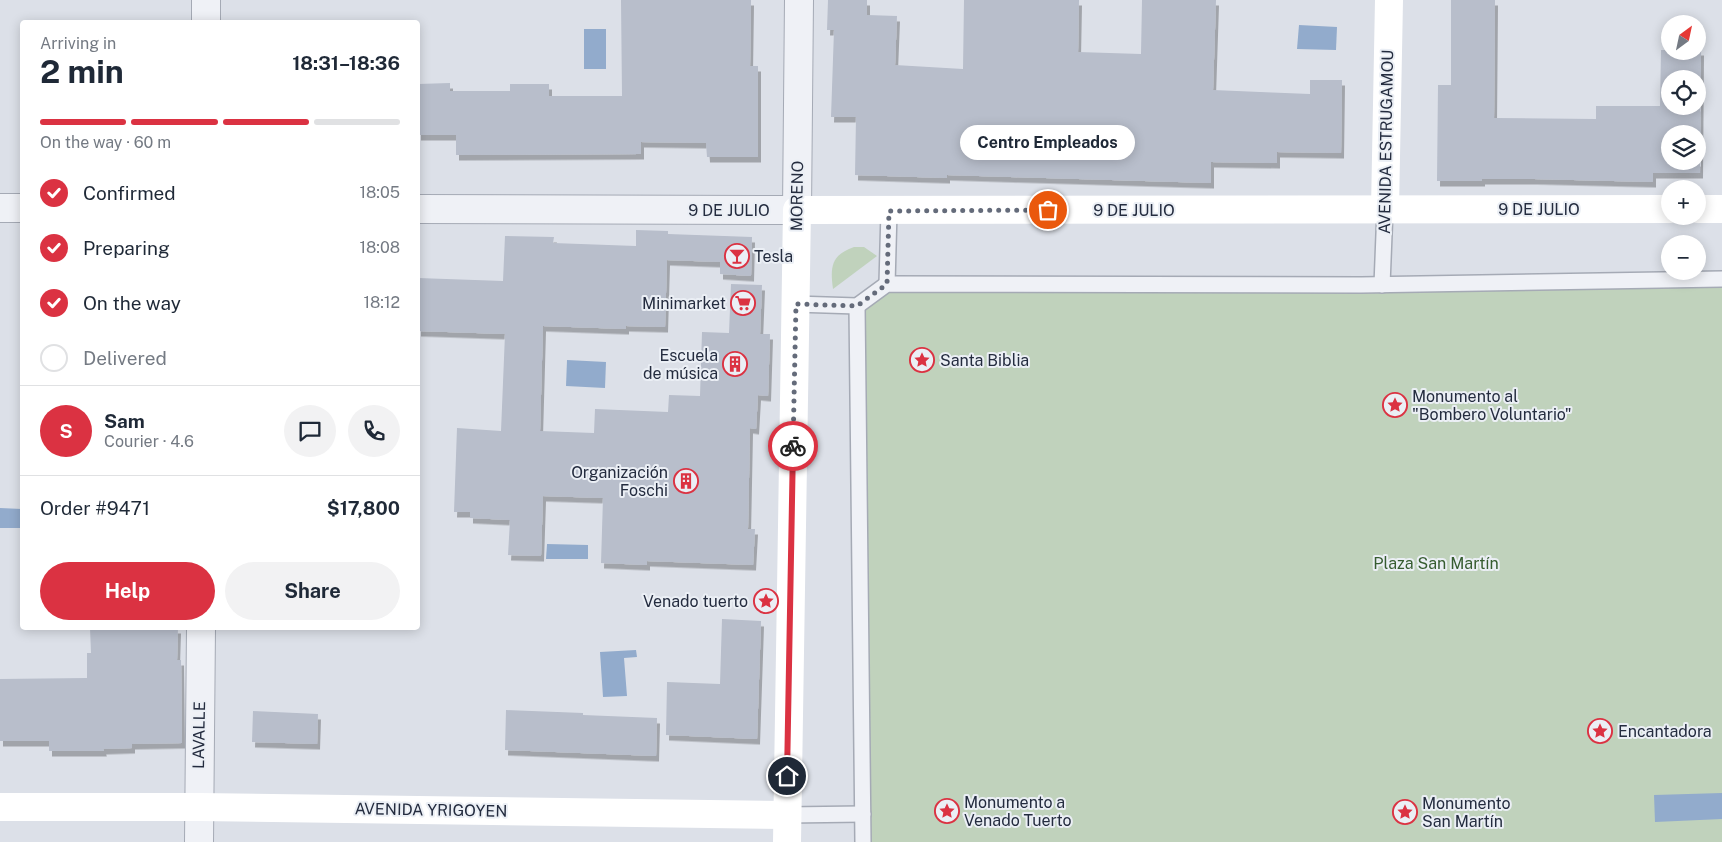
<!DOCTYPE html>
<html lang="en">
<head>
<meta charset="utf-8">
<style>
	:root { --surface:#fff; --page:#f2f2f3; --text:#1f2937; --muted:#747a83; --line:#e0e1e3; --accent:#db3242 }
	body { margin:0; font-family:"Public Sans",sans-serif; background:var(--page); color:var(--text); height:100vh; display:flex; flex-direction:column; font-size:19px; white-space:nowrap }
	* { box-sizing:border-box; margin:0 }
	p { font-size:16px; color:var(--muted) }
	.icon { flex:none; width:28px; height:28px; fill:none; stroke:currentColor; stroke-width:2; stroke-linecap:round; stroke-linejoin:round }
	.map { position:relative; flex:1; overflow:hidden }
	.panel { position:absolute; left:20px; top:20px; width:400px; height:610px; display:flex; flex-direction:column; background:var(--surface); border-radius:5px; box-shadow:0 2px 12px #0003 }
	.panel>* { flex:none }
	.needle { width:32px; rotate:33deg }
	.fabs { position:absolute; left:1661px; top:15px; display:grid; gap:10px }
	.fabs a { display:grid; place-items:center; width:45px; height:45px; border-radius:50%; background:var(--surface); box-shadow:0 2px 12px #0003; font-size:25px }
	.pin { position:absolute; display:grid; place-items:center; width:42px; height:42px; color:#fff; margin:-21px; border:2px solid #fff; border-radius:50%; box-shadow:0 1px 5px #0007 }
	.courier { position:absolute; display:grid; place-items:center; width:50px; height:50px; margin:-25px; border:4px solid #db3242; border-radius:50%; background:#fff; color:#222; box-shadow:0 1px 6px #0007 }
	.bubble { position:absolute; height:35px; border-radius:18px; background:var(--surface); box-shadow:0 2px 12px #0003; font-size:16px; font-weight:700; line-height:35px; text-align:center }
	.headline em { font-style:normal; font-weight:700 }
	.headline div { display:flex; flex-direction:column-reverse }
	.headline { display:flex; align-items:center; justify-content:space-between; height:85px; padding:0 20px }
	h1 { font-size:32px; font-weight:700; line-height:38px }
	.bar { display:grid; grid-template-columns:repeat(4,1fr); gap:8px 5px; align-content:center; height:60px; padding:0 20px }
	.bar i { height:6px; border-radius:4px; background:var(--line) }
	.bar .active { background:var(--accent) }
	.bar p { grid-column:span 4 }
	.line { display:flex; align-items:center; gap:12px; padding:0 20px; border-top:1px solid var(--line) }
	.line div { flex:1 }
	.round { display:grid; place-items:center; flex:none; width:52px; height:52px; border-radius:26px; background:var(--page) }
	ol { padding:0 20px; list-style:none }
	li { display:flex; align-items:center; gap:15px; height:55px }
	li p { margin-inline-start:auto }
	li .icon { padding:5px; border-radius:50%; background:var(--accent); color:#fff; stroke-width:4 }
	li:last-child { color:var(--muted) }
	li i { width:28px; height:28px; border:2px solid var(--line); border-radius:50% }
	.button { display:flex; gap:10px; margin-top:auto; padding:10px 20px }
	.button a { flex:1; height:58px; border-radius:30px; background:var(--accent); color:#fff; font-size:20px; font-weight:700; line-height:58px; text-align:center }
	.button a+a { background:var(--page); color:var(--text) }
	.map>svg:first-child { display:block }
	.green { fill:#c0d2bc }
	.water { fill:#92abcc }
	.building { fill:#b8becb; fill-rule:evenodd; filter:url(#shadow) }
	.lines { fill:none; stroke-linecap:round; stroke-linejoin:round }
	.service-casing { stroke:#a5aab5; stroke-width:18 }
	.minor-casing { stroke:#a5aab5; stroke-width:30 }
	.service { stroke:#eff1f6; stroke-width:15 }
	.minor { stroke:#eff1f6; stroke-width:28 }
	.secondary { stroke:#fff; stroke-width:28 }
	.done { stroke:#646b7a; stroke-width:5; stroke-dasharray:0 9 }
	.route { stroke:#db3242; stroke-width:6 }
	.labels { text-anchor:middle; dominant-baseline:central; stroke-width:4; stroke-linejoin:round; paint-order:stroke }
	.street-label { font-size:16px; fill:#242c3f; stroke:#ebeff5 }
	.poi-label { font-size:16px; fill:#242c3f; stroke:#ebeff5; text-anchor:start }
	.park-label { font-size:16px; fill:#365c30; stroke:#ebeff5 }
</style>
</head>
<body>
<div class="map">
<svg width="1722" height="842" viewBox="0 0 1722 842">
	<defs>
		<filter id="shadow"><feDropShadow dx="3" dy="5.5" stdDeviation="0" flood-color="#0004"/></filter>
	</defs>
	<rect width="100%" height="100%" fill="#dce0e8"/>
	<!-- green -->
	<g class="green">
		<path d="M 854,247 L 864,247 L 877,256 L 833,289 C 830,267 831,255 854,247 Z"/>
		<polygon points="1722,279 1722,842 863,842 857,306 887,284"/>
	</g>
	<!-- water -->
	<g class="water">
		<polygon points="1299,25 1337,27 1336,50 1297,49"/>
		<rect x="584" y="29" width="22" height="40"/>
		<polygon points="567,360 606,362 605,388 566,386"/>
		<polygon points="0,508 22,509 22,528 0,528"/>
		<polygon points="547,544 588,545 588,559 546,559"/>
		<polygon points="636,650 637,657 624,658 627,696 603,697 600,652"/>
		<polygon points="1722,793 1722,819 1655,822 1654,795"/>
	</g>
	<!-- building -->
	<g class="building">
		<polygon points="621,0 751,0 750,66 758,66 758,157 707,157 706,143 641,142 641,154 456,155 456,135 418,135 418,84 450,83 450,91 510,91 510,84 549,84 549,96 622,96"/>
		<polygon points="828,0 867,0 867,15 897,16 895,65 963,69 964,0 1079,0 1078,52 1141,54 1142,0 1216,0 1213,90 1310,94 1310,80 1342,80 1341,153 1277,152 1277,163 1211,162 1211,183 947,175 947,178 855,175 856,117 831,117 834,30 827,30"/>
		<path d="M 1451,0 L 1495,0 L 1494,118 L 1596,119 L 1596,106 L 1660,106 L 1661,50 L 1670,50 L 1670,51 L 1701,50 L 1700,173 L 1653,173 L 1653,182 L 1534,179 L 1482,179 L 1482,181 L 1437,181 L 1438,85 L 1451,85 ZM 1670,79 L 1698,79 L 1698,106 L 1670,106 ZM 1670,134 L 1698,134 L 1698,161 L 1670,161 Z"/>
		<polygon points="636,230 668,231 668,234 752,237 751,276 720,274 720,262 667,260 665,327 626,326 626,329 543,326 540,431 594,433 595,409 668,412 669,395 700,396 702,332 729,333 731,284 762,285 760,334 770,334 768,396 758,395 756,429 750,428 748,529 755,529 753,565 647,561 647,565 601,563 603,498 543,496 541,556 508,555 510,520 470,518 470,512 454,512 457,428 501,431 505,334 418,331 418,278 503,281 505,236 554,237 553,243 636,246"/>
		<polygon points="722,619 761,621 757,739 666,735 667,682 720,684"/>
		<polygon points="90,628 178,628 177,660 181,660 182,743 132,744 132,748 103,749 104,751 49,751 49,741 0,741 0,679 87,678 87,653 91,653"/>
		<polygon points="506,710 583,713 583,715 657,718 656,756 505,750"/>
		<polygon points="253,711 318,714 317,744 252,742"/>
	</g>
	<g class="lines">
		<defs>
			<g id="service">
				<polyline points="887,284 889,211"/>
				<polyline points="1382,285 1385,209"/>
				<polyline points="795,304 857,306 887,284 1361,285 1722,279"/>
				<polyline points="857,306 863,842"/>
				<polyline points="787,815 863,814"/>
			</g>
			<g id="minor">
				<polyline points="206,22 206,0"/>
				<polyline points="0,208 22,208"/>
				<polyline points="418,209 797,210 799,0"/>
				<polyline points="199,842 201,628"/>
			</g>
		</defs>
		<!-- service casing -->
		<use href="#service" class="service-casing"/>
		<!-- minor casing -->
		<use href="#minor" class="minor-casing"/>
		<!-- service -->
		<use href="#service" class="service"/>
		<!-- minor -->
		<use href="#minor" class="minor"/>
		<!-- secondary -->
		<g class="secondary">
			<polyline points="1385,209 1389,0"/>
			<polyline points="1698,209 1722,209"/>
			<polyline points="0,807 199,807 787,815"/>
			<polyline points="787,842 797,210 1670,209"/>
		</g>
	</g>
	<g class="lines">
		<!-- done -->
		<polyline class="done" points="793,446 796,304 857,306 887,284 889,211 1048,210"/>
		<!-- route -->
		<polyline class="route" points="787,776 793,446"/>
	</g>
	<!-- icons -->
	<defs>
		<symbol id="bar-ring" viewBox="-11 -11 22 22"><circle r="9.5" fill="#ebeff5" stroke="#db3242" stroke-width="1.5"/><path d="M-6-5H6L.8 .8V4.5H3.5V6h-7V4.5H-.8V.8Z" fill="#db3242"/></symbol>
		<symbol id="supermarket-ring" viewBox="-11 -11 22 22"><circle r="9.5" fill="#ebeff5" stroke="#db3242" stroke-width="1.5"/><path d="M-6-5.5h2.5l.6 2H6L4.5 2H-2.5L-4.4-4H-6ZM-1.5 3.2a1.3 1.3 0 1 0 .1 0ZM3 3.2a1.3 1.3 0 1 0 .1 0Z" fill="#db3242"/></symbol>
		<symbol id="sight-ring" viewBox="-11 -11 22 22"><circle r="9.5" fill="#ebeff5" stroke="#db3242" stroke-width="1.5"/><path d="M0-6L1.8-2.2L6-1.7L2.9 1.2L3.7 5.4L0 3.3L-3.7 5.4L-2.9 1.2L-6-1.7L-1.8-2.2Z" fill="#db3242"/></symbol>
		<symbol id="building-ring" viewBox="-11 -11 22 22"><circle r="9.5" fill="#ebeff5" stroke="#db3242" stroke-width="1.5"/><path d="M-4-6H4V6H1V3H-1V6H-4ZM-2.5-4.3h1.7v1.8h-1.7ZM.8-4.3h1.7v1.8H.8ZM-2.5-1h1.7V.8h-1.7ZM.8-1h1.7V.8H.8Z" fill="#db3242"/></symbol>
	</defs>
	<g fill-rule="evenodd">
		<use href="#bar-ring" x="723" y="242" width="28" height="28"/>
		<use href="#supermarket-ring" x="729" y="289" width="28" height="28"/>
		<use href="#sight-ring" x="908" y="346" width="28" height="28"/>
		<use href="#building-ring" x="721" y="350" width="28" height="28"/>
		<use href="#sight-ring" x="1381" y="391" width="28" height="28"/>
		<use href="#building-ring" x="672" y="467" width="28" height="28"/>
		<use href="#sight-ring" x="752" y="587" width="28" height="28"/>
		<use href="#sight-ring" x="1586" y="717" width="28" height="28"/>
		<use href="#sight-ring" x="933" y="797" width="28" height="28"/>
		<use href="#sight-ring" x="1391" y="798" width="28" height="28"/>
	</g>
	<g class="labels">
		<!-- street labels -->
		<g class="street-label">
			<text transform="translate(1386 142) rotate(-89)">AVENIDA ESTRUGAMOU</text>
			<text transform="translate(797 196) rotate(-89)">MORENO</text>
			<text x="1539" y="209">9 DE JULIO</text>
			<text x="729" y="210">9 DE JULIO</text>
			<text x="1134" y="210">9 DE JULIO</text>
			<text transform="translate(199 735) rotate(-89)">LAVALLE</text>
			<text transform="translate(431 810) rotate(1)">AVENIDA YRIGOYEN</text>
		</g>
		<!-- poi labels -->
		<g class="poi-label">
			<text x="754" y="256">Tesla</text>
			<text x="726" y="303" text-anchor="end">Minimarket</text>
			<text x="718" y="355" text-anchor="end">Escuela<tspan x="718" dy="18">de música</tspan></text>
			<text x="940" y="360">Santa Biblia</text>
			<text x="1412" y="396">Monumento al<tspan x="1412" dy="18">"Bombero Voluntario"</tspan></text>
			<text x="668" y="472" text-anchor="end">Organización<tspan x="668" dy="18">Foschi</tspan></text>
			<text x="748" y="601" text-anchor="end">Venado tuerto</text>
			<text x="1618" y="731">Encantadora</text>
			<text x="964" y="802">Monumento a<tspan x="964" dy="18">Venado Tuerto</tspan></text>
			<text x="1422" y="803">Monumento<tspan x="1422" dy="18">San Martín</tspan></text>
		</g>
		<!-- park labels -->
		<g class="park-label">
			<text x="1436" y="563">Plaza San Martín</text>
		</g>
	</g>
</svg>
<div class="fabs">
<a><svg class="needle" viewBox="-14 -14 28 28"><path d="M0-13l5 13h-10z" fill="#e53935"/><path d="M0 13l5-13h-10z" fill="#747a83"/></svg></a>
<a><svg class="icon" aria-label="locate" viewBox="0 0 24 24"><circle cx="12" cy="12" r="6"/><path d="M12 2v4M12 18v4M2 12h4M18 12h4"/></svg></a>
<a><svg class="icon" aria-label="layers" viewBox="0 0 24 24"><path d="M12 4l9 5-9 5-9-5zM3 14l9 5 9-5"/></svg></a>
<a>+</a>
<a>−</a>
</div>
<div class="pin" style="left:1048px;top:210px;background:#ea580c"><svg class="icon" aria-label="bag" viewBox="0 0 24 24"><path d="M5 8h14l-1 12H6zM9 8a3 3 0 0 1 6 0"/></svg></div>
<div class="pin" style="left:787px;top:776px;background:#1f2937"><svg class="icon" aria-label="home" viewBox="0 0 24 24"><path d="M3 11l9-7 9 7M6 9v11h12V9"/></svg></div>
<div class="courier" style="left:793px;top:446px"><svg class="icon" aria-label="bike" viewBox="0 0 24 24"><circle cx="6" cy="16" r="4"/><circle cx="18" cy="16" r="4"/><path d="M6 16l4-8h5l3 8M10 8l3 8H6M13 5h3"/></svg></div>
<div class="bubble" style="left:960px;top:125px;width:175px">Centro Empleados</div>
<section class="panel">
<div class="headline"><div><h1>2 min</h1><p>Arriving in</p></div><em>18:31–18:36</em></div>
<div class="bar"><i class="active"></i><i class="active"></i><i class="active"></i><i></i><p>On the way · 60 m</p></div>
<ol>
<li><svg class="icon" aria-label="check" viewBox="0 0 24 24"><path d="M5 12l5 5 9-10"/></svg>Confirmed<p>18:05</p></li>
<li><svg class="icon" aria-label="check" viewBox="0 0 24 24"><path d="M5 12l5 5 9-10"/></svg>Preparing<p>18:08</p></li>
<li><svg class="icon" aria-label="check" viewBox="0 0 24 24"><path d="M5 12l5 5 9-10"/></svg>On the way<p>18:12</p></li>
<li><i></i>Delivered</li>
</ol>
<div class="line" style="height:90px"><b class="round" style="background:var(--accent);color:#fff">S</b><div><b>Sam</b><p>Courier · 4.6</p></div><a class="round"><svg class="icon" aria-label="chat" viewBox="0 0 24 24"><path d="M4 5h16v11H9l-5 4z"/></svg></a><a class="round"><svg class="icon" aria-label="phone" viewBox="0 0 24 24"><path d="M5 4h4l2 5-3 2q2 4 5 5l2-3 5 2v4C11 20 4 13 5 4z"/></svg></a></div>
<div class="line" style="height:65px"><div>Order #9471</div><b>$17,800</b></div>
<div class="button"><a>Help</a><a>Share</a></div>
</section>
</div>
</body>
</html>
